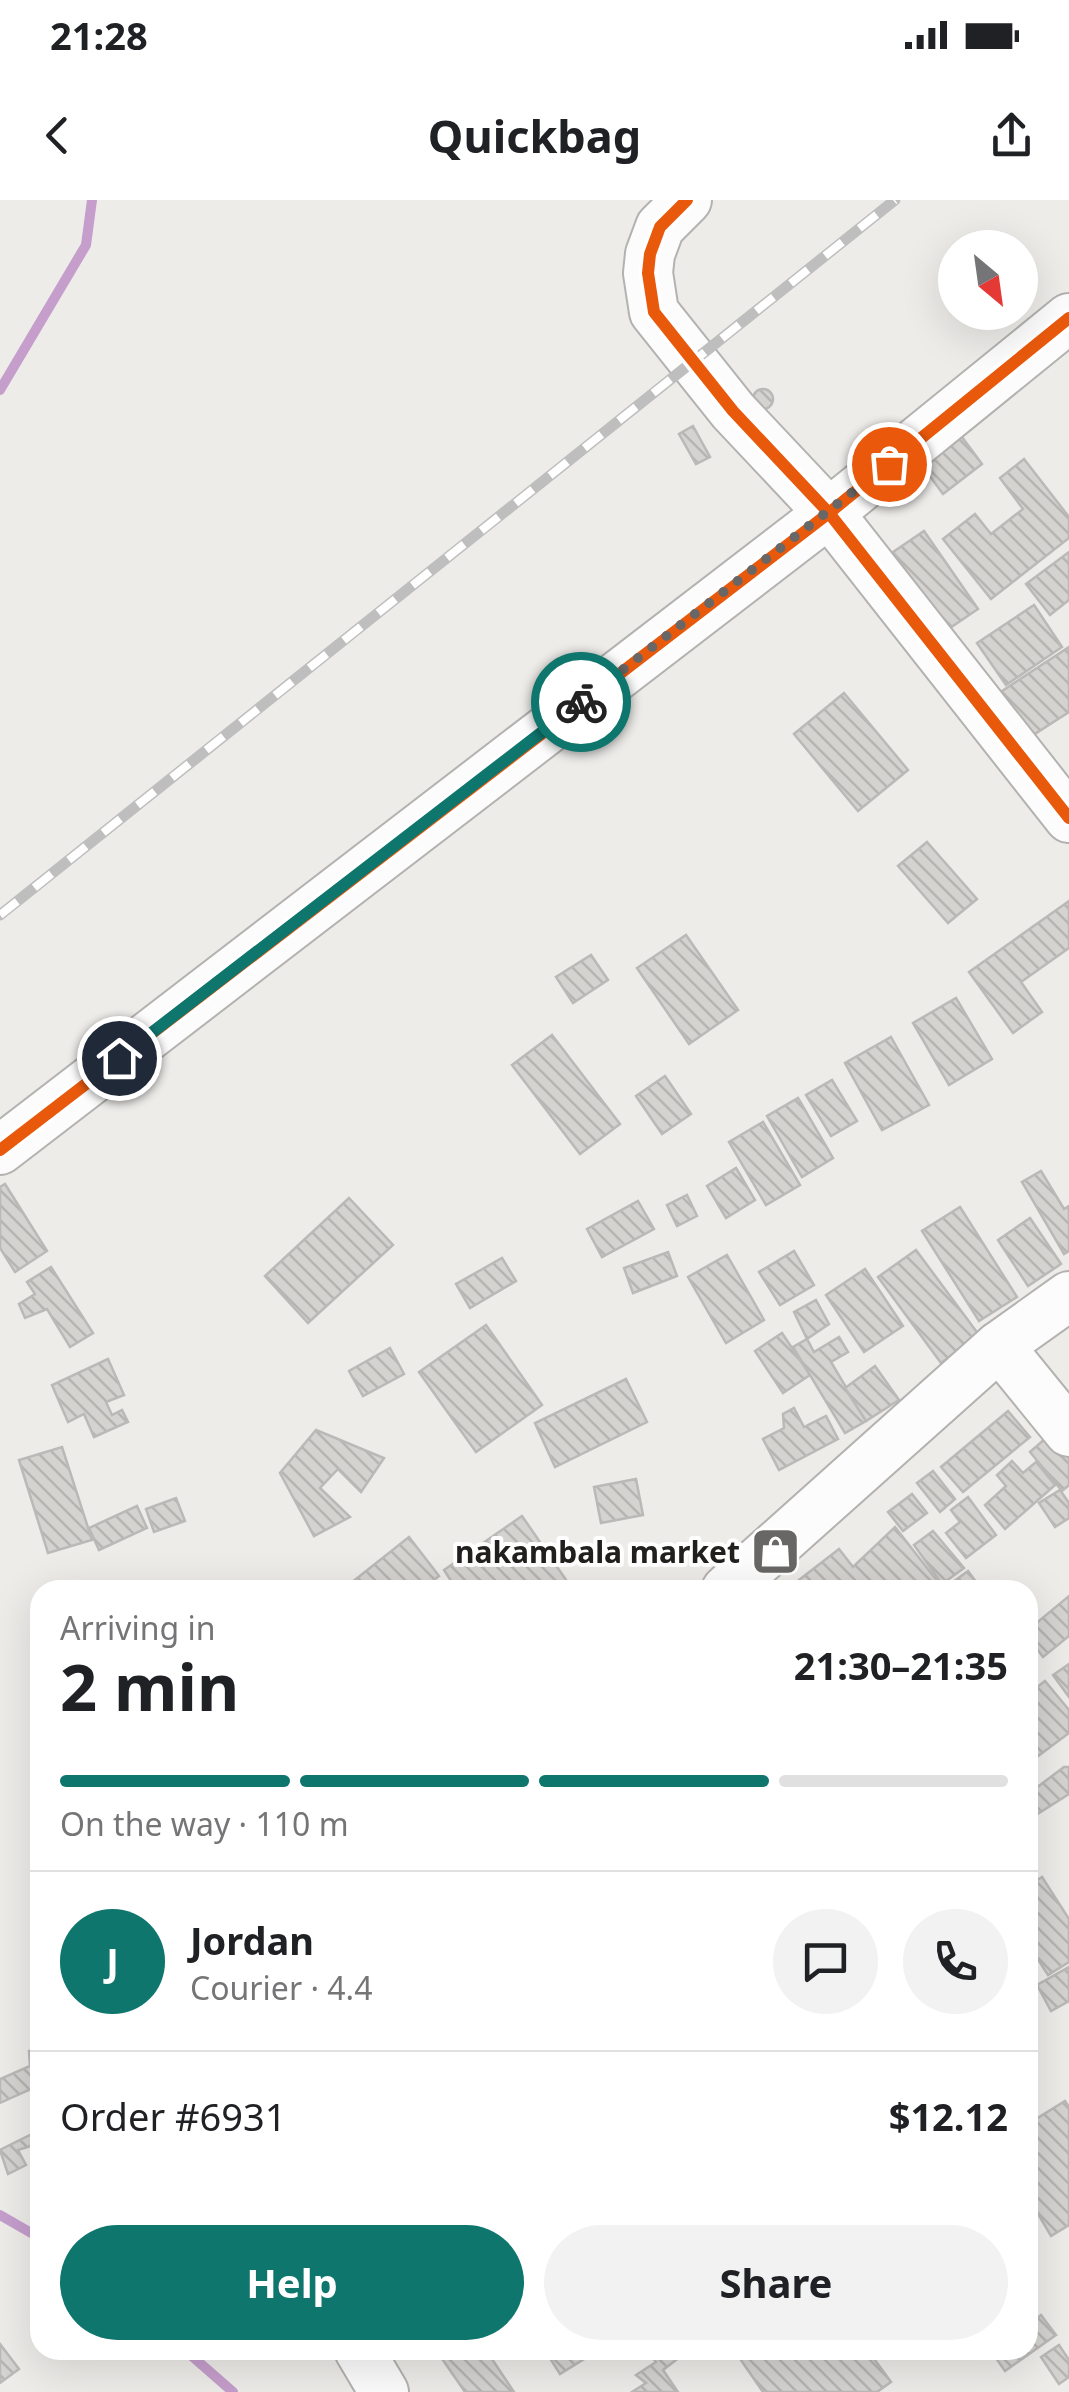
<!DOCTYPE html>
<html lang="en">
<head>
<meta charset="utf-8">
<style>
	:root { --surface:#fff; --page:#f2f2f2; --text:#202124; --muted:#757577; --line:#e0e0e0; --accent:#0f766e }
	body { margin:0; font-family:"Noto Sans",sans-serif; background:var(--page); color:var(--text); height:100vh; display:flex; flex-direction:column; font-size:38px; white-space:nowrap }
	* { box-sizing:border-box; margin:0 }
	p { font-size:32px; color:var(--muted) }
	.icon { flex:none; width:55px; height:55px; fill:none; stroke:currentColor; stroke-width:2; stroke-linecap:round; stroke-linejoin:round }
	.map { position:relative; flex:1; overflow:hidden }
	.drawer { position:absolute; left:30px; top:1380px; width:1008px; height:780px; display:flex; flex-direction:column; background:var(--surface); border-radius:30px; box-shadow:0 10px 40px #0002 }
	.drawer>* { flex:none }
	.needle { width:65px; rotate:151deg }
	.buttons { position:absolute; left:938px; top:30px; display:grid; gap:20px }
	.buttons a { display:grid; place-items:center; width:100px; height:100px; border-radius:50%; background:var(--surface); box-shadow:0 10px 40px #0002; font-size:50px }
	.pin { position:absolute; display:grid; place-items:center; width:85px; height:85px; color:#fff; margin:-42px; border:5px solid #fff; border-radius:50%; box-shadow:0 2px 10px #0007 }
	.courier { position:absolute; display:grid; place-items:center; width:100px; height:100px; margin:-50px; border:8px solid #0f766e; border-radius:50%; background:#fff; color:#222; box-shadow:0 2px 12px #0007 }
	.summary em { font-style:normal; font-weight:700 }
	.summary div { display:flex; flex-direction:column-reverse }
	.summary { display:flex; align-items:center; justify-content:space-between; height:170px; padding:0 30px }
	h1 { font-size:65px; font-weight:700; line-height:75px }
	.bar { display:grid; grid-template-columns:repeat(4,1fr); gap:15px 10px; align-content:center; height:120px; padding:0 30px }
	.bar i { height:12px; border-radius:8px; background:var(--line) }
	.bar .current { background:var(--accent) }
	.bar p { grid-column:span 4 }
	.line { display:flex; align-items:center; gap:25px; padding:0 30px; border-top:2px solid var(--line) }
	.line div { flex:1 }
	.round { display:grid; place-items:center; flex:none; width:105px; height:105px; border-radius:52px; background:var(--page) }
	.action { display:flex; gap:20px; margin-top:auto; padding:20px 30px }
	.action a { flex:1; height:115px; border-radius:60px; background:var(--accent); color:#fff; font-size:40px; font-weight:700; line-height:115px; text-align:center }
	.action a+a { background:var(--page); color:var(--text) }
	.status { display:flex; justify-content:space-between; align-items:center; height:70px; padding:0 50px; background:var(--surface); direction:ltr }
	.status svg { height:28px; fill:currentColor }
	header { display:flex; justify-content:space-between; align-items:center; height:130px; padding:0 30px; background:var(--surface); font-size:45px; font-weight:700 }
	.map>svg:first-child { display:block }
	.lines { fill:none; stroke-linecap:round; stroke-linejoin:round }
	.stream { stroke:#c59ecc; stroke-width:10 }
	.building { fill:url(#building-back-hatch); stroke:#bab9b7; stroke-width:2.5 }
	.minor-casing { stroke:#b3b2b0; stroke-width:52 }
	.minor { stroke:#fcfcfc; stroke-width:48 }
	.rail-casing { stroke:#bebebe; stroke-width:11 }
	.rail { stroke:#fff; stroke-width:8; stroke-dasharray:22; stroke-linecap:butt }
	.cycleway-casing { stroke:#fff; stroke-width:19 }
	.cycleway { stroke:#e8590c; stroke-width:12 }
	.done { stroke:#696765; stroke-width:10; stroke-dasharray:0 18 }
	.route { stroke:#0f766e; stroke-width:12 }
	.labels { text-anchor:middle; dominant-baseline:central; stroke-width:8; stroke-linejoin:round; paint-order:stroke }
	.poi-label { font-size:30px; font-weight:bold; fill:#21201e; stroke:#fff; text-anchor:end }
</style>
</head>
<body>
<div class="status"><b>21:28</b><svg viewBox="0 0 49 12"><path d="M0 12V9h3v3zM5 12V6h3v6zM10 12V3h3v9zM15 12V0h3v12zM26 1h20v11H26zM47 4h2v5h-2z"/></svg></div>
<header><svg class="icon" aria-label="back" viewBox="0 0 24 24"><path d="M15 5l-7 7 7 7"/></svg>Quickbag<svg class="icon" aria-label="share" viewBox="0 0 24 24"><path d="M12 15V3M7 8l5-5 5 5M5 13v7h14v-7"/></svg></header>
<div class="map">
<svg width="1069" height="2192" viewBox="0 0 1069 2192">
	<defs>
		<pattern id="building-back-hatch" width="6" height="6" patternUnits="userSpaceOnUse" patternTransform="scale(2.5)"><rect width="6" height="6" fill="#d4d3d0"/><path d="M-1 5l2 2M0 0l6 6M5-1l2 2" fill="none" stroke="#b6b5b2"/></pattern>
	</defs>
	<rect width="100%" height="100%" fill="#eeece9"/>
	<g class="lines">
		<!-- stream -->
		<g class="stream">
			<polyline points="0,190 86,45 92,0"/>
			<polyline points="0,2015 40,2038"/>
			<polyline points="185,2150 233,2192"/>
		</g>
	</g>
	<!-- building -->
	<g class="building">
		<circle cx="763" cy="199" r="10"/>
		<polygon points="693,226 710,257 696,264 679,234"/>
		<polygon points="962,237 982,264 943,294 923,267"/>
		<polygon points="1024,259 1069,317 1069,338 991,399 943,339 975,314 991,334 1023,309 1000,278"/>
		<polygon points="924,331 978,409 947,430 893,352"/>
		<polygon points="1069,352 1069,400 1050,415 1026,384"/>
		<polygon points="1034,405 1062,447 1006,485 977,443"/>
		<polygon points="1069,447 1069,512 1030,537 996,495"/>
		<polygon points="844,493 908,570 858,611 794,534"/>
		<polygon points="927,642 977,699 948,723 898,666"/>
		<polygon points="1069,701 1069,748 1021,782 1042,812 1013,833 969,772"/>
		<polygon points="686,735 738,810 689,844 637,768"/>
		<polygon points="591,755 608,780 573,803 556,777"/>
		<polygon points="956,798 992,859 949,885 913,823"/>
		<polygon points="552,835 620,924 580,954 512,865"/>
		<polygon points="891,837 929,905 882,930 845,863"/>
		<polygon points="665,876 691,914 662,934 636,896"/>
		<polygon points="832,880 857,921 831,936 806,895"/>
		<polygon points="798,898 833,958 802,977 767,916"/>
		<polygon points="763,922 800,985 766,1005 729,942"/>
		<polygon points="736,968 755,1000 726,1018 707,986"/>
		<polygon points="1041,971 1064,1009 1069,1006 1069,1051 1064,1054 1022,982"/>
		<polygon points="5,984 47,1051 15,1072 0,1048 0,987"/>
		<polygon points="687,995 697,1016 677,1026 667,1005"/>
		<polygon points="349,998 393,1045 308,1123 265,1076"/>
		<polygon points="638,1001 654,1029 602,1057 587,1029"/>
		<polygon points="960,1007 1017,1097 979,1121 922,1031"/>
		<polygon points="1030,1018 1061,1064 1028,1086 998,1040"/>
		<polygon points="916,1050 979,1135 941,1163 878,1077"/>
		<polygon points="794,1051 814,1085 780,1105 759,1072"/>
		<polygon points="668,1052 677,1076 633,1093 624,1068"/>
		<polygon points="727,1055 764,1120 726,1143 688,1077"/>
		<polygon points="502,1058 516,1081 470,1108 456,1084"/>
		<polygon points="51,1067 93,1133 70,1147 47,1109 25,1118 19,1104 35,1094 27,1082"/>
		<polygon points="865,1069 903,1126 864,1152 826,1095"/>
		<polygon points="816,1100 829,1124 807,1139 794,1112"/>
		<polygon points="486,1125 542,1205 476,1252 419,1172"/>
		<polygon points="782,1133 810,1175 783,1193 755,1151"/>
		<polygon points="839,1137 848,1152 831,1162 866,1221 845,1233 793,1147 807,1139 814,1152"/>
		<polygon points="390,1148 404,1174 363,1196 349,1171"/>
		<polygon points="108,1159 124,1195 106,1202 112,1215 122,1210 128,1222 94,1237 84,1214 68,1222 52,1185"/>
		<polygon points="875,1166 899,1200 866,1221 845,1188"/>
		<polygon points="626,1179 647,1222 555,1267 535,1223"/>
		<polygon points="794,1208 804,1227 826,1216 838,1239 779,1270 763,1239 784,1228 783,1214"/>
		<polygon points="1008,1211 1030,1237 963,1292 941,1267"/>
		<polygon points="316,1230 384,1258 361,1292 338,1269 320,1288 350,1317 314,1336 280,1273"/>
		<polygon points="1054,1231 1069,1249 1069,1285 1062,1291 1030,1252"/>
		<polygon points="62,1247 92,1340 48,1353 19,1260"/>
		<polygon points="1012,1261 1023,1273 1036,1262 1055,1285 1005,1329 985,1305 1006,1286 997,1275"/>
		<polygon points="933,1271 955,1299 940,1312 917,1283"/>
		<polygon points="636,1279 643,1315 601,1323 594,1287"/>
		<polygon points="1060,1290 1069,1303 1069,1318 1055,1327 1039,1303"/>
		<polygon points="912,1294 927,1313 903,1331 888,1312"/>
		<polygon points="968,1297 996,1335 966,1358 946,1333 960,1322 951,1310"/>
		<polygon points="176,1298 185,1321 154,1332 146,1309"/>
		<polygon points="137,1306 147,1328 99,1350 89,1328"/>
		<polygon points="522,1316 573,1390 457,1390 444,1370"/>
		<polygon points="895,1327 938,1382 927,1390 786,1390 839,1349 853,1367"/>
		<polygon points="933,1331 964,1368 942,1384 914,1345"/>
		<polygon points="409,1337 439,1376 421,1390 356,1390 351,1383"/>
		<polygon points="968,1371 982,1390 948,1390 946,1387"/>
		<polygon points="1069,1396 1069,1436 1043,1457 1028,1437 1028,1430"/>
		<polygon points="1069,1464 1069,1497 1053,1475"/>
		<polygon points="1045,1481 1069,1510 1069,1533 1030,1562 1028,1494"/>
		<polygon points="1064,1567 1069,1567 1069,1594 1028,1620 1028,1594"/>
		<polygon points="1042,1677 1069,1719 1069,1762 1048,1775 1028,1744 1028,1686"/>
		<polygon points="1069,1767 1069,1801 1051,1811 1037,1785"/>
		<polygon points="40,1846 40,1885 0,1903 0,1879 30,1866 29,1851"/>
		<polygon points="1065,1901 1069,1907 1069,2025 1051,2036 1028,1997 1028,1924"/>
		<polygon points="40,1930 40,1943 18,1950 26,1965 8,1974 0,1950"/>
		<polygon points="1041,2115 1056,2135 1005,2171 991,2151 1028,2150 1028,2125"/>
		<polygon points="0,2144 19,2169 0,2183"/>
		<polygon points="1059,2145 1069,2160 1069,2177 1059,2184 1041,2157"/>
		<polygon points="436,2150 486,2150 514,2192 465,2192"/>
		<polygon points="567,2150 578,2150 584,2159 560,2174 551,2160"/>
		<polygon points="689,2150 663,2170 678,2192 632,2192 646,2183 636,2175 656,2162 653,2158 662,2150"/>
		<polygon points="734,2150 890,2150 875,2160 891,2182 877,2192 763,2192"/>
	</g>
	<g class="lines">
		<defs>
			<g id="minor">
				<polyline points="687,0 660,27 650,54 648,73 654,112 733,211 829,313 1069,618"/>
				<polyline points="0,950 829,313 1069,118"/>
				<polyline points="999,1146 1069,1232"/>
				<polyline points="726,1390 999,1146 1069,1096"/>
				<polyline points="359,2150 384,2192"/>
			</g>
		</defs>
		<!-- minor casing -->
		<use href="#minor" class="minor-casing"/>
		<!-- minor -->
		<use href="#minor" class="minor"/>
		<defs>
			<polyline id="rail" points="0,715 895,0"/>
		</defs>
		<!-- rail casing -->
		<use href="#rail" class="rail-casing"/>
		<!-- rail -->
		<use href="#rail" class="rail"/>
		<defs>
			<g id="cycleway">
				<polyline points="687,0 660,27 650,54 648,73 654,112 733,211 829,313 1069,618"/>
				<polyline points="0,950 829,313 1069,118"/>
			</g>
		</defs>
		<!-- cycleway casing -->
		<use href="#cycleway" class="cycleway-casing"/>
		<!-- cycleway -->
		<use href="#cycleway" class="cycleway"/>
	</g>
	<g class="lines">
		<!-- done -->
		<polyline class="done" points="581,502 889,264"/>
		<!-- route -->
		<polyline class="route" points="119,858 581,502"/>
	</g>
	<!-- icons -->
	<defs>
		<symbol id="shop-square" viewBox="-11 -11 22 22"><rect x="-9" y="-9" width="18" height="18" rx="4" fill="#696765" stroke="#fff"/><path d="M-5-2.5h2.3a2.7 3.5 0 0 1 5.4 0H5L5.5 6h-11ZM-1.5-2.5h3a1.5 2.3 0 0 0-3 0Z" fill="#fff"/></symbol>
	</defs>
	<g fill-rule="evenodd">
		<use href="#shop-square" x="748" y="1324" width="55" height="55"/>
	</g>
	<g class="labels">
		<!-- poi labels -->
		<g class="poi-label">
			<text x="740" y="1351">nakambala market</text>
		</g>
	</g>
</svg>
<div class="buttons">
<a><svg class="needle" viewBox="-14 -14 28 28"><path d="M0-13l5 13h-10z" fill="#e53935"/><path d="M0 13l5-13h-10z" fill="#757577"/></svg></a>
</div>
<div class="pin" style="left:889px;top:264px;background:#ea580c"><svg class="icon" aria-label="bag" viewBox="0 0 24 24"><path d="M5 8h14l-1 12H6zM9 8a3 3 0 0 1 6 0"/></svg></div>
<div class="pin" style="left:119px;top:858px;background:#1f2937"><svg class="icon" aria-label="home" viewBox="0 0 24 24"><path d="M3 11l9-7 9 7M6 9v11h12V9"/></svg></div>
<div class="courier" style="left:581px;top:502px"><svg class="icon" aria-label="bike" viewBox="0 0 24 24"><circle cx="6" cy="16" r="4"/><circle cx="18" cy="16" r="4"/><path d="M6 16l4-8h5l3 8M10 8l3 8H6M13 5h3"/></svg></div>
<section class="drawer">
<div class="summary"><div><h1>2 min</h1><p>Arriving in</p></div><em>21:30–21:35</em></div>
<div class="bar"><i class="current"></i><i class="current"></i><i class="current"></i><i></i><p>On the way · 110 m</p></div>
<div class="line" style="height:180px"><b class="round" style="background:var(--accent);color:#fff">J</b><div><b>Jordan</b><p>Courier · 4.4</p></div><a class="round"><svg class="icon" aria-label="chat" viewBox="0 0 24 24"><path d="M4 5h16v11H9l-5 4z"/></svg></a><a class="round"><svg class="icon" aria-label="phone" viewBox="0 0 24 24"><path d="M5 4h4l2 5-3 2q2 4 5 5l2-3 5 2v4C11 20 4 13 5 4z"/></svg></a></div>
<div class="line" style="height:130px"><div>Order #6931</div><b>$12.12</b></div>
<div class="action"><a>Help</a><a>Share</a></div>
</section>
</div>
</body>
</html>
